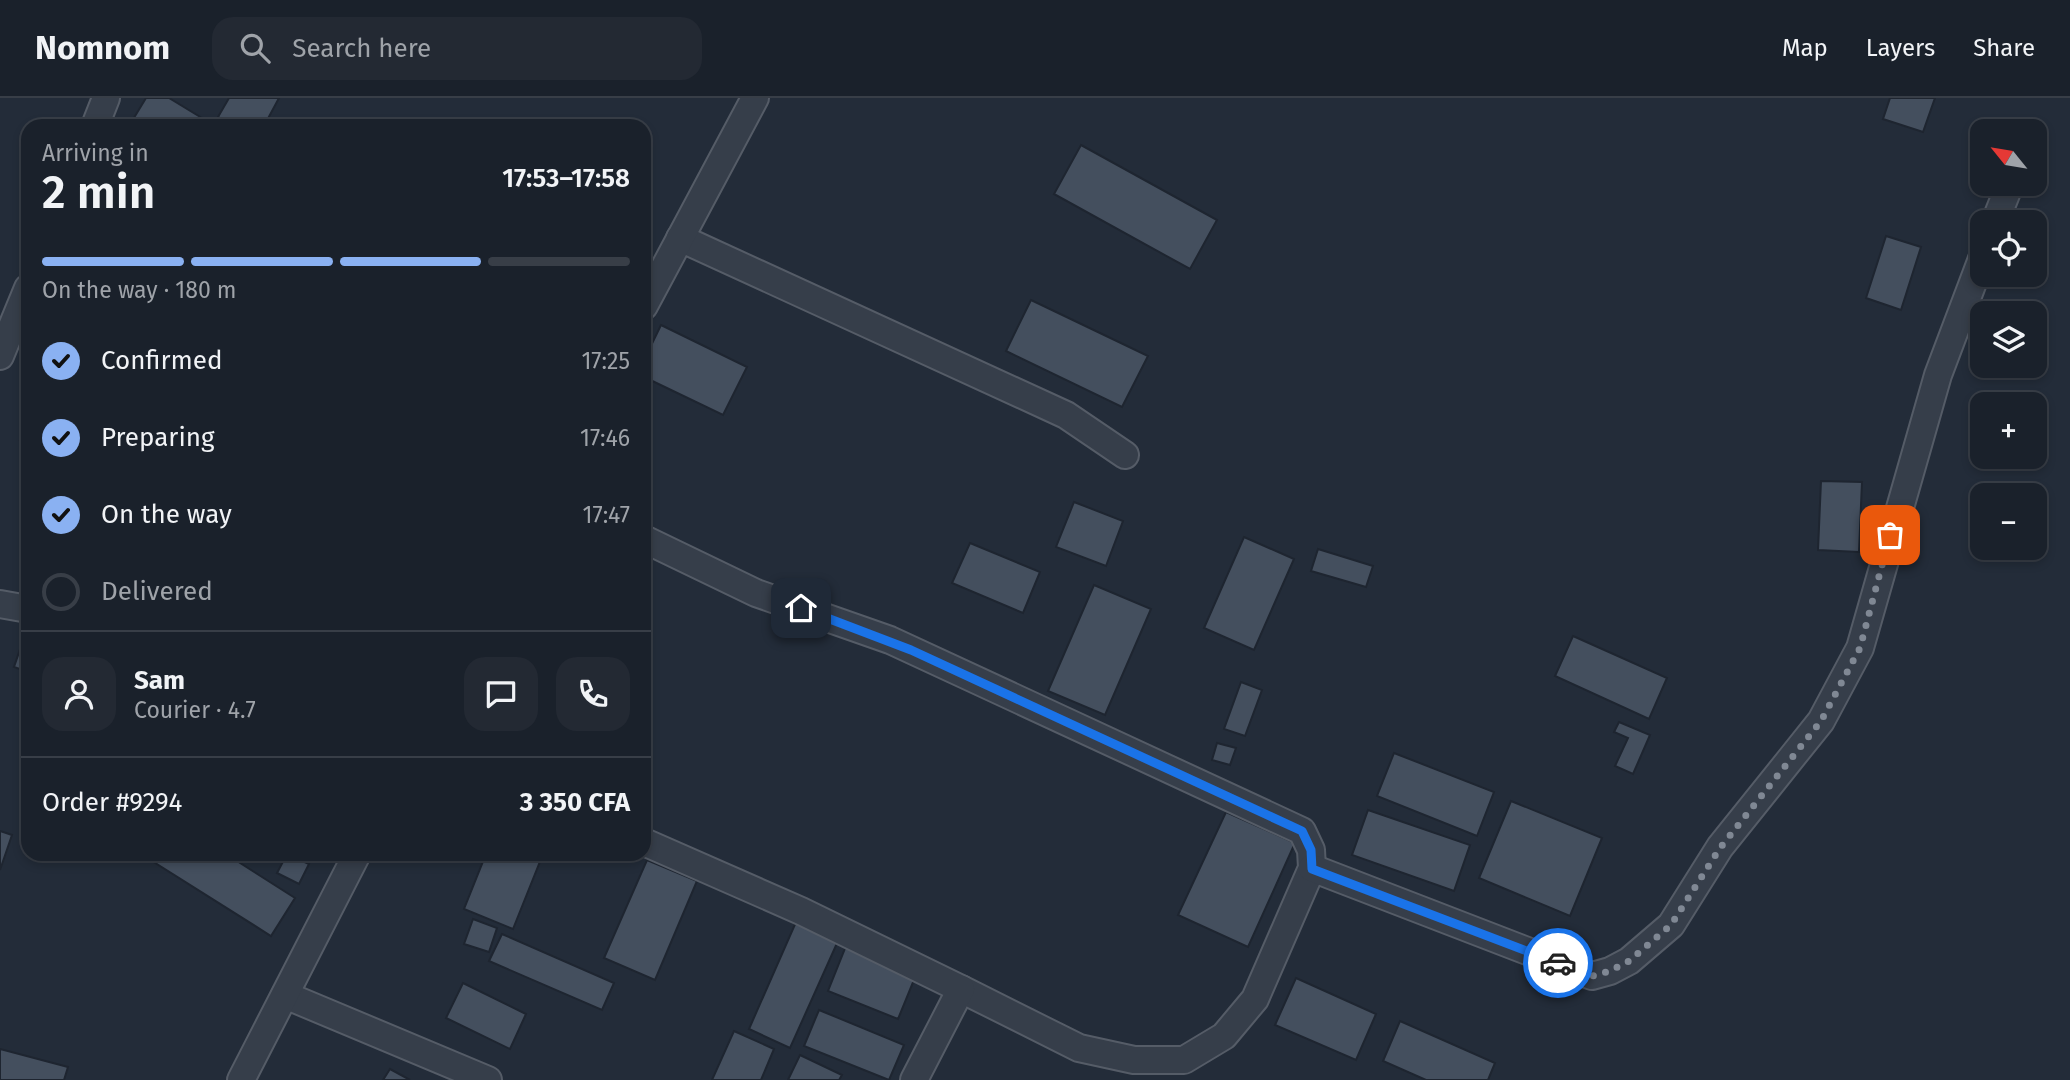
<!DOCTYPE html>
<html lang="en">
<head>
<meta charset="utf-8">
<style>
	:root { --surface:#1a212b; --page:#232933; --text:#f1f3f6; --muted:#9fa3a9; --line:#383e47; --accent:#8ab1f2 }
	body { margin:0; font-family:"Fira Sans",sans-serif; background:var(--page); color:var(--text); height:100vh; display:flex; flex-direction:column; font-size:26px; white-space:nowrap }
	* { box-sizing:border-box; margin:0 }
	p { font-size:23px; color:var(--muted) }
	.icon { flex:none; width:38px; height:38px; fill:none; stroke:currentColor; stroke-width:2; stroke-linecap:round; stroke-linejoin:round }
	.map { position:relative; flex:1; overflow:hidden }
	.panel { position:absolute; left:21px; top:21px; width:630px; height:742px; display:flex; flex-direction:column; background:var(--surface); border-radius:21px; box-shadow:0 4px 10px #0003,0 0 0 2px var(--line) }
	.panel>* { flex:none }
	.needle { width:46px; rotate:300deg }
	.buttons { position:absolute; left:1970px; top:21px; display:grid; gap:14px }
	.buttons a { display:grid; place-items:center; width:77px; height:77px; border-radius:14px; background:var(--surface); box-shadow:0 4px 10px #0003,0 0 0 2px var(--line); font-size:35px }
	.pin { position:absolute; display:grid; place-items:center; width:60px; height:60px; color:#fff; margin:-30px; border-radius:14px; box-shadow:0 4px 10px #0006 }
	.courier { position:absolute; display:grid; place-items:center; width:70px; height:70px; margin:-35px; border:5px solid #1a73e8; border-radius:50%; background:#fff; color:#222; box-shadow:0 2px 9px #0007 }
	.overview em { font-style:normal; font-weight:600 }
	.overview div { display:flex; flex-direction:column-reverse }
	.overview { display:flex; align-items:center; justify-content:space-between; height:119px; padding:0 21px }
	h1 { font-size:46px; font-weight:600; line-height:52px }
	.bar { display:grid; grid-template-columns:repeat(4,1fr); gap:10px 7px; align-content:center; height:84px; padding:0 21px }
	.bar i { height:9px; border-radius:5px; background:var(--line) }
	.bar .current { background:var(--accent) }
	.bar p { grid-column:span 4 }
	.line { display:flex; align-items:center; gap:18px; padding:0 21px; border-top:2px solid var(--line) }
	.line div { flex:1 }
	.round { display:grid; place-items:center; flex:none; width:74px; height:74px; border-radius:21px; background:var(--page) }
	ol { padding:0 21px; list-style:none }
	li { display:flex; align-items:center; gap:21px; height:77px }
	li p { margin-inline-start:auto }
	li .icon { padding:7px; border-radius:50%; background:var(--accent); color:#111; stroke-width:4 }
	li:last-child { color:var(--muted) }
	li i { width:38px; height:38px; border:4px solid var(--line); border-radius:50% }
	header { display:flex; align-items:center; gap:42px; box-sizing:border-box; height:98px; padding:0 35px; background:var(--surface); border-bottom:2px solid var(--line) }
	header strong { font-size:33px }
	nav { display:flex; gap:38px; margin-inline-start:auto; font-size:24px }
	.search { width:490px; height:63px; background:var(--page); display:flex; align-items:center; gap:18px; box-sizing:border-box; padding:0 24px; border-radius:21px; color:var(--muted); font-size:26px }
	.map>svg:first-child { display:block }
	.building { fill:#444f5e; stroke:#1e2530; stroke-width:2 }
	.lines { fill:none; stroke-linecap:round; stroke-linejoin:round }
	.minor-casing { stroke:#555c67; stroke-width:30 }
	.minor { stroke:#363e4a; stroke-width:26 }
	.done { stroke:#808894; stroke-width:7; stroke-dasharray:0 12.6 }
	.route { stroke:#1a73e8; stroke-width:9 }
</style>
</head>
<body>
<header>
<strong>Nomnom</strong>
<div class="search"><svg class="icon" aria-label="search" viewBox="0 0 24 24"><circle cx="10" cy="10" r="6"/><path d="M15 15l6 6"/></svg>Search here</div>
<nav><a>Map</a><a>Layers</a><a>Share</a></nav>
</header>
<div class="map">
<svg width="2070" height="982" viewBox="0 0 2070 982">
	<rect width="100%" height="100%" fill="#232c39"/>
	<!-- building -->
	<g class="building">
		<polygon points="146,0 169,0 215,28 129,28"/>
		<polygon points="229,0 279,0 264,28 235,28 218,19"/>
		<polygon points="1890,0 1935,0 1923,34 1883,21"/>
		<polygon points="1081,47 1217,122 1190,171 1054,96"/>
		<polygon points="1886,138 1921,149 1901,212 1866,200"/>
		<polygon points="1031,202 1148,258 1122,309 1006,253"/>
		<polygon points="661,227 747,269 723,317 644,279 644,262"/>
		<polygon points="28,312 28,344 20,342"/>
		<polygon points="1821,383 1862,384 1859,454 1818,452"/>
		<polygon points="1074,404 1123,423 1106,468 1056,449"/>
		<polygon points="1244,439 1294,461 1254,552 1204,530"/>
		<polygon points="970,445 1040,474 1023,515 952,485"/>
		<polygon points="1318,451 1373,468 1366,489 1311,473"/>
		<polygon points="1094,487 1151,511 1105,617 1048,593"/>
		<polygon points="27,531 28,532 28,574 14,569"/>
		<polygon points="1573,538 1667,580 1649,621 1555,578"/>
		<polygon points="1241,584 1262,592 1245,638 1224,631"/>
		<polygon points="1619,624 1650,637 1633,676 1615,668 1628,640 1614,634"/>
		<polygon points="1217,645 1236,650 1230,667 1212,662"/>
		<polygon points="1394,655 1494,694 1477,738 1377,698"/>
		<polygon points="1511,703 1602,740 1570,818 1479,780"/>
		<polygon points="1368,712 1470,747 1454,793 1352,757"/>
		<polygon points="1226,714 1295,745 1248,849 1178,817"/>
		<polygon points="0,733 12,737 0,772"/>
		<polygon points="141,756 226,756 295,800 271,838"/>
		<polygon points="287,756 309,766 299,786 277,775"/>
		<polygon points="486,756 543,756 513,831 464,811"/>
		<polygon points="647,762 697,783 655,882 604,860"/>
		<polygon points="473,821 497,830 489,854 464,846"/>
		<polygon points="796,824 838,843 790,950 749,931"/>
		<polygon points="502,836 614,885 602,912 489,863"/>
		<polygon points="846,848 916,877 898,921 828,893"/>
		<polygon points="1296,880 1376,916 1356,962 1275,927"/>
		<polygon points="463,885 526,916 510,951 446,920"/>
		<polygon points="819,912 904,947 889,982 804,948"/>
		<polygon points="1400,923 1495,965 1488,982 1426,982 1383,963"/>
		<polygon points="734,933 774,951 761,982 712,982"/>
		<polygon points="0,951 68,969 64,982 0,982"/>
		<polygon points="800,957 842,977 839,982 788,982"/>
		<polygon points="390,971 410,982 383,982"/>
	</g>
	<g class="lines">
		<defs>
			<g id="minor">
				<polyline points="95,28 106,0"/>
				<polyline points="1995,124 2010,86"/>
				<polyline points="680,140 1066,317 1125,357"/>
				<polyline points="644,208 755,0"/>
				<polyline points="0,258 28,190"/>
				<polyline points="644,441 756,495 890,542 1302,733 1311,752 1312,770 1255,901 1224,938 1184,962 1134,962 1079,950 961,891"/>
				<polyline points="0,506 28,511"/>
				<polyline points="644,744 801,813 961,891 914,982"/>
				<polyline points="1312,770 1592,878 1610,873 1629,863 1671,827 1720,749 1821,623 1860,550 1938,277 1983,158"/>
				<polyline points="285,897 488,982"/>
				<polyline points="241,982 357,756"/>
			</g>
		</defs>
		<!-- minor casing -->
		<use href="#minor" class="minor-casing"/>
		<!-- minor -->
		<use href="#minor" class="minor"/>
	</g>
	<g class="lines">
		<!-- done -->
		<polyline class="done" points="1558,865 1592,878 1610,873 1629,863 1671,827 1720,750 1821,623 1860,550 1890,437"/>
		<!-- route -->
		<polyline class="route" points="801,510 911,552 1302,733 1311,752 1312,771 1558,865"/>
	</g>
</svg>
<div class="buttons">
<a><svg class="needle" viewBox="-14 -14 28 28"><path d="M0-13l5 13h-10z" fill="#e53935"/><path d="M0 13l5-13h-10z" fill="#9fa3a9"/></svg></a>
<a><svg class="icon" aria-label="locate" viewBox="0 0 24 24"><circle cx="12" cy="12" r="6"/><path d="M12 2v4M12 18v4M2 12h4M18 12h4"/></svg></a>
<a><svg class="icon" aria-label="layers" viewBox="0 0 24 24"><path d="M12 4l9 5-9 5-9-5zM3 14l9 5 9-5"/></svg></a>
<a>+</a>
<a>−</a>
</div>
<div class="pin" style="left:1890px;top:437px;background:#ea580c"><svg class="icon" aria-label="bag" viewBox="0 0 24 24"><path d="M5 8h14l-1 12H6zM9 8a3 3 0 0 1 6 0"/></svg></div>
<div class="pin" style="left:801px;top:510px;background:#1f2937"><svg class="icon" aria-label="home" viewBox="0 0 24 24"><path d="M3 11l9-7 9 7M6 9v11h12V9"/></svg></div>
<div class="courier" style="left:1558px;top:865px"><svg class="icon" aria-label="car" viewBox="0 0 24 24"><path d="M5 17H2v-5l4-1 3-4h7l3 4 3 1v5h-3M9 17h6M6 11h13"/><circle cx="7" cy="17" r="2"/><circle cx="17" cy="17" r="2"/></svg></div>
<section class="panel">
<div class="overview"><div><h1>2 min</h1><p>Arriving in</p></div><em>17:53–17:58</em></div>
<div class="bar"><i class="current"></i><i class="current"></i><i class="current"></i><i></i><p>On the way · 180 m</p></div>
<ol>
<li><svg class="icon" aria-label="check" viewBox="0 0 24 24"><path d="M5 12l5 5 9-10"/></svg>Confirmed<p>17:25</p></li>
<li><svg class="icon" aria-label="check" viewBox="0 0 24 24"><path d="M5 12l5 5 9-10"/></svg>Preparing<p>17:46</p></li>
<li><svg class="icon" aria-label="check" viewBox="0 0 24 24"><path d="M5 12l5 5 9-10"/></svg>On the way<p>17:47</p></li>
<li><i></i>Delivered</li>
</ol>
<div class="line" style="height:126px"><a class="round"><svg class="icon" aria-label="person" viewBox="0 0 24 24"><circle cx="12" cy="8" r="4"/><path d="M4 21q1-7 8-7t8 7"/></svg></a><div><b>Sam</b><p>Courier · 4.7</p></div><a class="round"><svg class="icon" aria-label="chat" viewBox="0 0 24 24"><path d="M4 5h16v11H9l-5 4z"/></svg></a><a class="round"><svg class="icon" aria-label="phone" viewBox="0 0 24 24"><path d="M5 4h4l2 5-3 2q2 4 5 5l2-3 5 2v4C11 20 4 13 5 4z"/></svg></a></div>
<div class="line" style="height:91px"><div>Order #9294</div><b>3 350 CFA</b></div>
</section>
</div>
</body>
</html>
